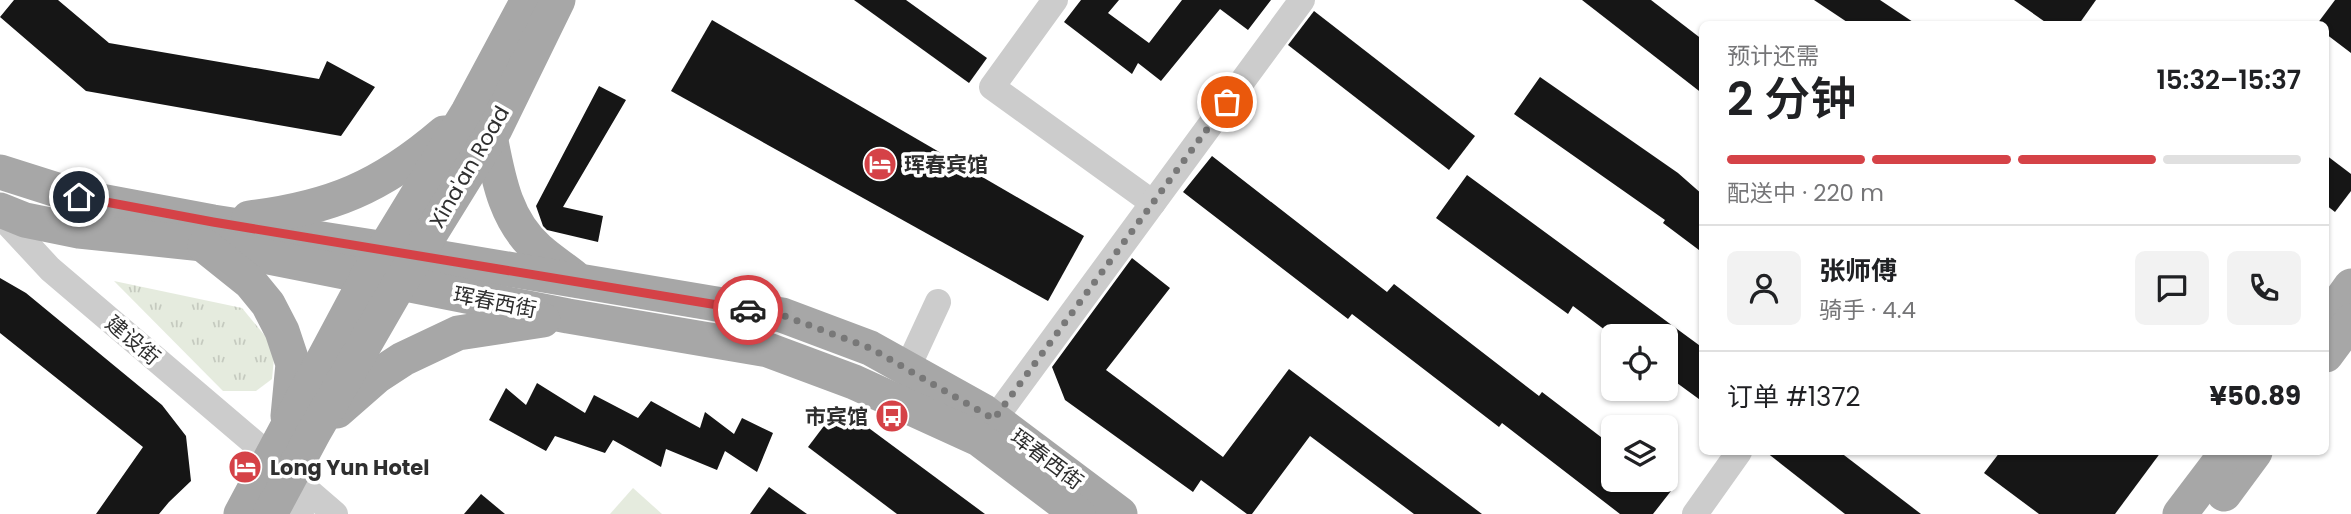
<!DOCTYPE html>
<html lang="zh">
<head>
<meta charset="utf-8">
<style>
	:root { --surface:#fff; --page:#f2f2f2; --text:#202124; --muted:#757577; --line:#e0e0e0; --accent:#d54247 }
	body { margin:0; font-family:Poppins,"Noto Sans SC",sans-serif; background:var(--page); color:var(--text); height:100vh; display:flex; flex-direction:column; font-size:26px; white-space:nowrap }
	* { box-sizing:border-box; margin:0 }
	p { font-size:23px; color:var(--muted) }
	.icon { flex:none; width:38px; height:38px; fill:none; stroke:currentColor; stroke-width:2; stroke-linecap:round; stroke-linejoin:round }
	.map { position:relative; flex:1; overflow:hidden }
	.details { position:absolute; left:1699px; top:21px; width:630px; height:434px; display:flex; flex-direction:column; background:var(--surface); border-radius:10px; box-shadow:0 2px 5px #0004 }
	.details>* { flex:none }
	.controls { position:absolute; left:1601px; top:324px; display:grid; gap:14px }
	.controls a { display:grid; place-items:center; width:77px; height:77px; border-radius:10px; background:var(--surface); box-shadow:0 2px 5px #0004; font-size:35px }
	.pin { position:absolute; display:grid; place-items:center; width:60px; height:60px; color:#fff; margin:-30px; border:4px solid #fff; border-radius:50%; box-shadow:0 2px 7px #0007 }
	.courier { position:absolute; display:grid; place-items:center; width:70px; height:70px; margin:-35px; border:5px solid #d54247; border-radius:50%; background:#fff; color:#222; box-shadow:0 2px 9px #0007 }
	.summary em { font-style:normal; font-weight:600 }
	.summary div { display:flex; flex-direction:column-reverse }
	.summary { display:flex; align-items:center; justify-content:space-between; height:119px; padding:0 28px }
	h1 { font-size:46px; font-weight:600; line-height:52px }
	.bar { display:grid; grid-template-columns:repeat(4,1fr); gap:10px 7px; align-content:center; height:84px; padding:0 28px }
	.bar i { height:9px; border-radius:5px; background:var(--line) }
	.bar .current { background:var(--accent) }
	.bar p { grid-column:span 4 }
	.line { display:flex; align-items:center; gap:18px; padding:0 28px; border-top:2px solid var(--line) }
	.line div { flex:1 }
	.round { display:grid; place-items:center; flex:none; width:74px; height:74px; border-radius:10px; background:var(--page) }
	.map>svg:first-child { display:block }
	.grass { fill:url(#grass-tufts) }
	.pitch { fill:#e5ebde }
	.building { fill:#161616 }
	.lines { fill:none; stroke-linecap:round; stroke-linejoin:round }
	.minor { stroke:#ccc; stroke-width:26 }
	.major { stroke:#a7a7a7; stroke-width:35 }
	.done { stroke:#787878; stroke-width:7; stroke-dasharray:0 12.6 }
	.route { stroke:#d54247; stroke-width:9 }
	.labels { text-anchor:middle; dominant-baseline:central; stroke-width:7; stroke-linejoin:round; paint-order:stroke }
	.poi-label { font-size:21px; font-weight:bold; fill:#2f2f2f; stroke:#fff; text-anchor:start }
	.street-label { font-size:21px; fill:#2f2f2f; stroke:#fff }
</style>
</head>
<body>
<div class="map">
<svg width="2351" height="514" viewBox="0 0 2351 514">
	<defs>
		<pattern id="grass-tufts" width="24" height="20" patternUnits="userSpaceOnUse" patternTransform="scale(1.75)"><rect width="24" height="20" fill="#e5ebde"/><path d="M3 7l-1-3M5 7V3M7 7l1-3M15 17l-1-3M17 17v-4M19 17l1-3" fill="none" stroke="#c5cabf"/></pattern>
	</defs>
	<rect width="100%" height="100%" fill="#fff"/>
	<!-- grass -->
	<polygon class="grass" points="114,281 242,308 275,348 272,379 256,391 223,391"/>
	<!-- pitch -->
	<polygon class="pitch" points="633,488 662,514 610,514"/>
	<!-- building -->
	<g class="building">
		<polygon points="14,0 58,0 109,43 319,79 327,61 375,87 341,136 86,91 0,17"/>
		<polygon points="854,0 906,0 987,58 969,83"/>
		<polygon points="1081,0 1119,0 1108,13 1149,43 1182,0 1271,0 1248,30 1220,9 1161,81 1138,63 1132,74 1064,22"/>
		<polygon points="1582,0 1651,0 1703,40 1703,94"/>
		<polygon points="1814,0 1880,0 1916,24 1850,24"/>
		<polygon points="2014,0 2096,0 2079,24 2048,24"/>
		<polygon points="2335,0 2351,0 2351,53 2326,34 2326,24 2317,24"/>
		<polygon points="1314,11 1475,136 1449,170 1288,45"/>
		<polygon points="712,20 1084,236 1048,301 671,91"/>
		<polygon points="1540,77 1678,173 1703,195 1703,253 1663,223 1665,220 1514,114"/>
		<polygon points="599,86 626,100 563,207 603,216 598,242 547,230 543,226 536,206"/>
		<polygon points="2326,155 2351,174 2351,191 2335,212 2326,205"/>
		<polygon points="1212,156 1387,292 1394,284 1539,396 1542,392 1614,447 1614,480 1655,480 1671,491 1653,514 1620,514 1502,423 1499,427 1352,314 1348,319 1183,192"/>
		<polygon points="1467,175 1703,348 1703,402 1666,375 1666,336 1613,336 1573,306 1568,314 1436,218"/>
		<polygon points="1132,258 1170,288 1106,370 1223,457 1289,369 1482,514 1414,514 1310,436 1252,514 1247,514 1201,480 1193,492 1065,400 1052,367"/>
		<polygon points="0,278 26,293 162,405 186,436 191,481 169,502 159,514 96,514 143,447 0,333"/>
		<polygon points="537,383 585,413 594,395 638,418 651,401 700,428 705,412 734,434 742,418 773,433 757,472 725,451 717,470 666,449 661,467 613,440 605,453 555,436 546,451 489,420 506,388 526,405"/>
		<polygon points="839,406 985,514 897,514 808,447"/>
		<polygon points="1766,452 1840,452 1921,514 1845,514"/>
		<polygon points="2000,452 2161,452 2115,514 2039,514 1984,473"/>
		<polygon points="769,487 807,514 750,514"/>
		<polygon points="481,494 505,514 464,514"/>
	</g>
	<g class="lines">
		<!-- minor -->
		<g class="minor">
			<polyline points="1055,0 992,87 1153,203"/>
			<polyline points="0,215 50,269 272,458"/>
			<polyline points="907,369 938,302"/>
			<polyline points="984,433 1302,0"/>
			<polyline points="291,476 335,514"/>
			<polyline points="291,476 301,514"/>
			<polyline points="1695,514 1739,452"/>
		</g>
		<!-- major -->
		<g class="major">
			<path d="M 490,136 C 498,177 505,221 539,250 C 550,260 563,268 574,277"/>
			<polyline points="0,172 79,197 213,222 418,254 782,315 870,348 983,411 1120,514"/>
			<polyline points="0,210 25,220 79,231 203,244 568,316 768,350 854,382 979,439 1078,514"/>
			<path d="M 249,218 C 331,208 381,187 444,133"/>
			<polyline points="205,246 250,282 268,304 282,331 293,364 288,416"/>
			<polyline points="2326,321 2351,286"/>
			<polyline points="2326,355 2351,321"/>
			<polyline points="337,411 377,376 403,359 458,333 543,320"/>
			<polyline points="2224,494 2255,452"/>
			<polyline points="241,514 368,276 468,112 528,0"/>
			<polyline points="270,514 314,432 400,283 495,129 558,0"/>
			<polyline points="2180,514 2227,452"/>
		</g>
	</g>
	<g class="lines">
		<!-- done -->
		<polyline class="done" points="748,310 782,315 870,348 994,419 1227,102"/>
		<!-- route -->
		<polyline class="route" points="79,197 213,222 748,310"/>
	</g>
	<!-- icons -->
	<defs>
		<symbol id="hotel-disc" viewBox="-11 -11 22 22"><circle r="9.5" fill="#d54247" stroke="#fff"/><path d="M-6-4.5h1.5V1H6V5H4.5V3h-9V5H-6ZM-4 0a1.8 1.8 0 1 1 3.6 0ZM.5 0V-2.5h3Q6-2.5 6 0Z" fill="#fff"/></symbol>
		<symbol id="bus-disc" viewBox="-11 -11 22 22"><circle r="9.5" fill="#d54247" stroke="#fff"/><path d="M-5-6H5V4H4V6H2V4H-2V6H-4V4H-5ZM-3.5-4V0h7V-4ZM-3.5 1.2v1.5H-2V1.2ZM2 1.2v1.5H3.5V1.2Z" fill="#fff"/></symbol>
	</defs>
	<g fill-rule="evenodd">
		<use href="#hotel-disc" x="861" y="145" width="38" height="38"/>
		<use href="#bus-disc" x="873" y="397" width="38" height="38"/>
		<use href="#hotel-disc" x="226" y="448" width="38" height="38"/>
	</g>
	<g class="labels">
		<!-- poi labels -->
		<g class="poi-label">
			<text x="904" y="164">珲春宾馆</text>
			<text x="868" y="416" text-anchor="end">市宾馆</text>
			<text x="270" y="467">Long Yun Hotel</text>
		</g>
		<!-- street labels -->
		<g class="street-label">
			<text transform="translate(469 167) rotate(-60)">Xina'an Road</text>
			<text transform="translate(495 302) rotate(11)">珲春西街</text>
			<text transform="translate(133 340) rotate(40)">建设街</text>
			<text transform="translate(1047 459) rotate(37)">珲春西街</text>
		</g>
	</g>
</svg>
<div class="controls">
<a><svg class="icon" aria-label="locate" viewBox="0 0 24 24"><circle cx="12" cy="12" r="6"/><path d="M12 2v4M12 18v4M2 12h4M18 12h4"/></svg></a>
<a><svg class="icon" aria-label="layers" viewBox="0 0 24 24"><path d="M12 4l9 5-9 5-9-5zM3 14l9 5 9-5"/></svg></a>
</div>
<div class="pin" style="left:1227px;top:102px;background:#ea580c"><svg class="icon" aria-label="bag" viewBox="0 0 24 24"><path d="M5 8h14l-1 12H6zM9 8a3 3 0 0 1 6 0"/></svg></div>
<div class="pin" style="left:79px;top:197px;background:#1f2937"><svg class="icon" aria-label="home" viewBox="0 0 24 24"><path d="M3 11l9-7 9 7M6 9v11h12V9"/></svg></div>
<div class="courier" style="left:748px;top:310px"><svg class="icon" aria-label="car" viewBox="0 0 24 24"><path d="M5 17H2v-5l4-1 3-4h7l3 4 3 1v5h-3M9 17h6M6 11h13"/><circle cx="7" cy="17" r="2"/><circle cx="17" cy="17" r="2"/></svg></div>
<section class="details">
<div class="summary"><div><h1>2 分钟</h1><p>预计还需</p></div><em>15:32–15:37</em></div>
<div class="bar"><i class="current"></i><i class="current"></i><i class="current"></i><i></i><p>配送中 · 220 m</p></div>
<div class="line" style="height:126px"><a class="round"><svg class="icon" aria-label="person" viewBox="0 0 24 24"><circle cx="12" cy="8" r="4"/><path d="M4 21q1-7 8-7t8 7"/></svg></a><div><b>张师傅</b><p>骑手 · 4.4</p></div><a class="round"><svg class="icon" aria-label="chat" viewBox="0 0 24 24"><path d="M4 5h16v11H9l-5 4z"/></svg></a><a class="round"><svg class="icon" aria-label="phone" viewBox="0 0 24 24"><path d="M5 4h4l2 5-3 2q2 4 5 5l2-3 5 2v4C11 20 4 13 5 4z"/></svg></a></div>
<div class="line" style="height:91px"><div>订单 #1372</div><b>¥50.89</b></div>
</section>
</div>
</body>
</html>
